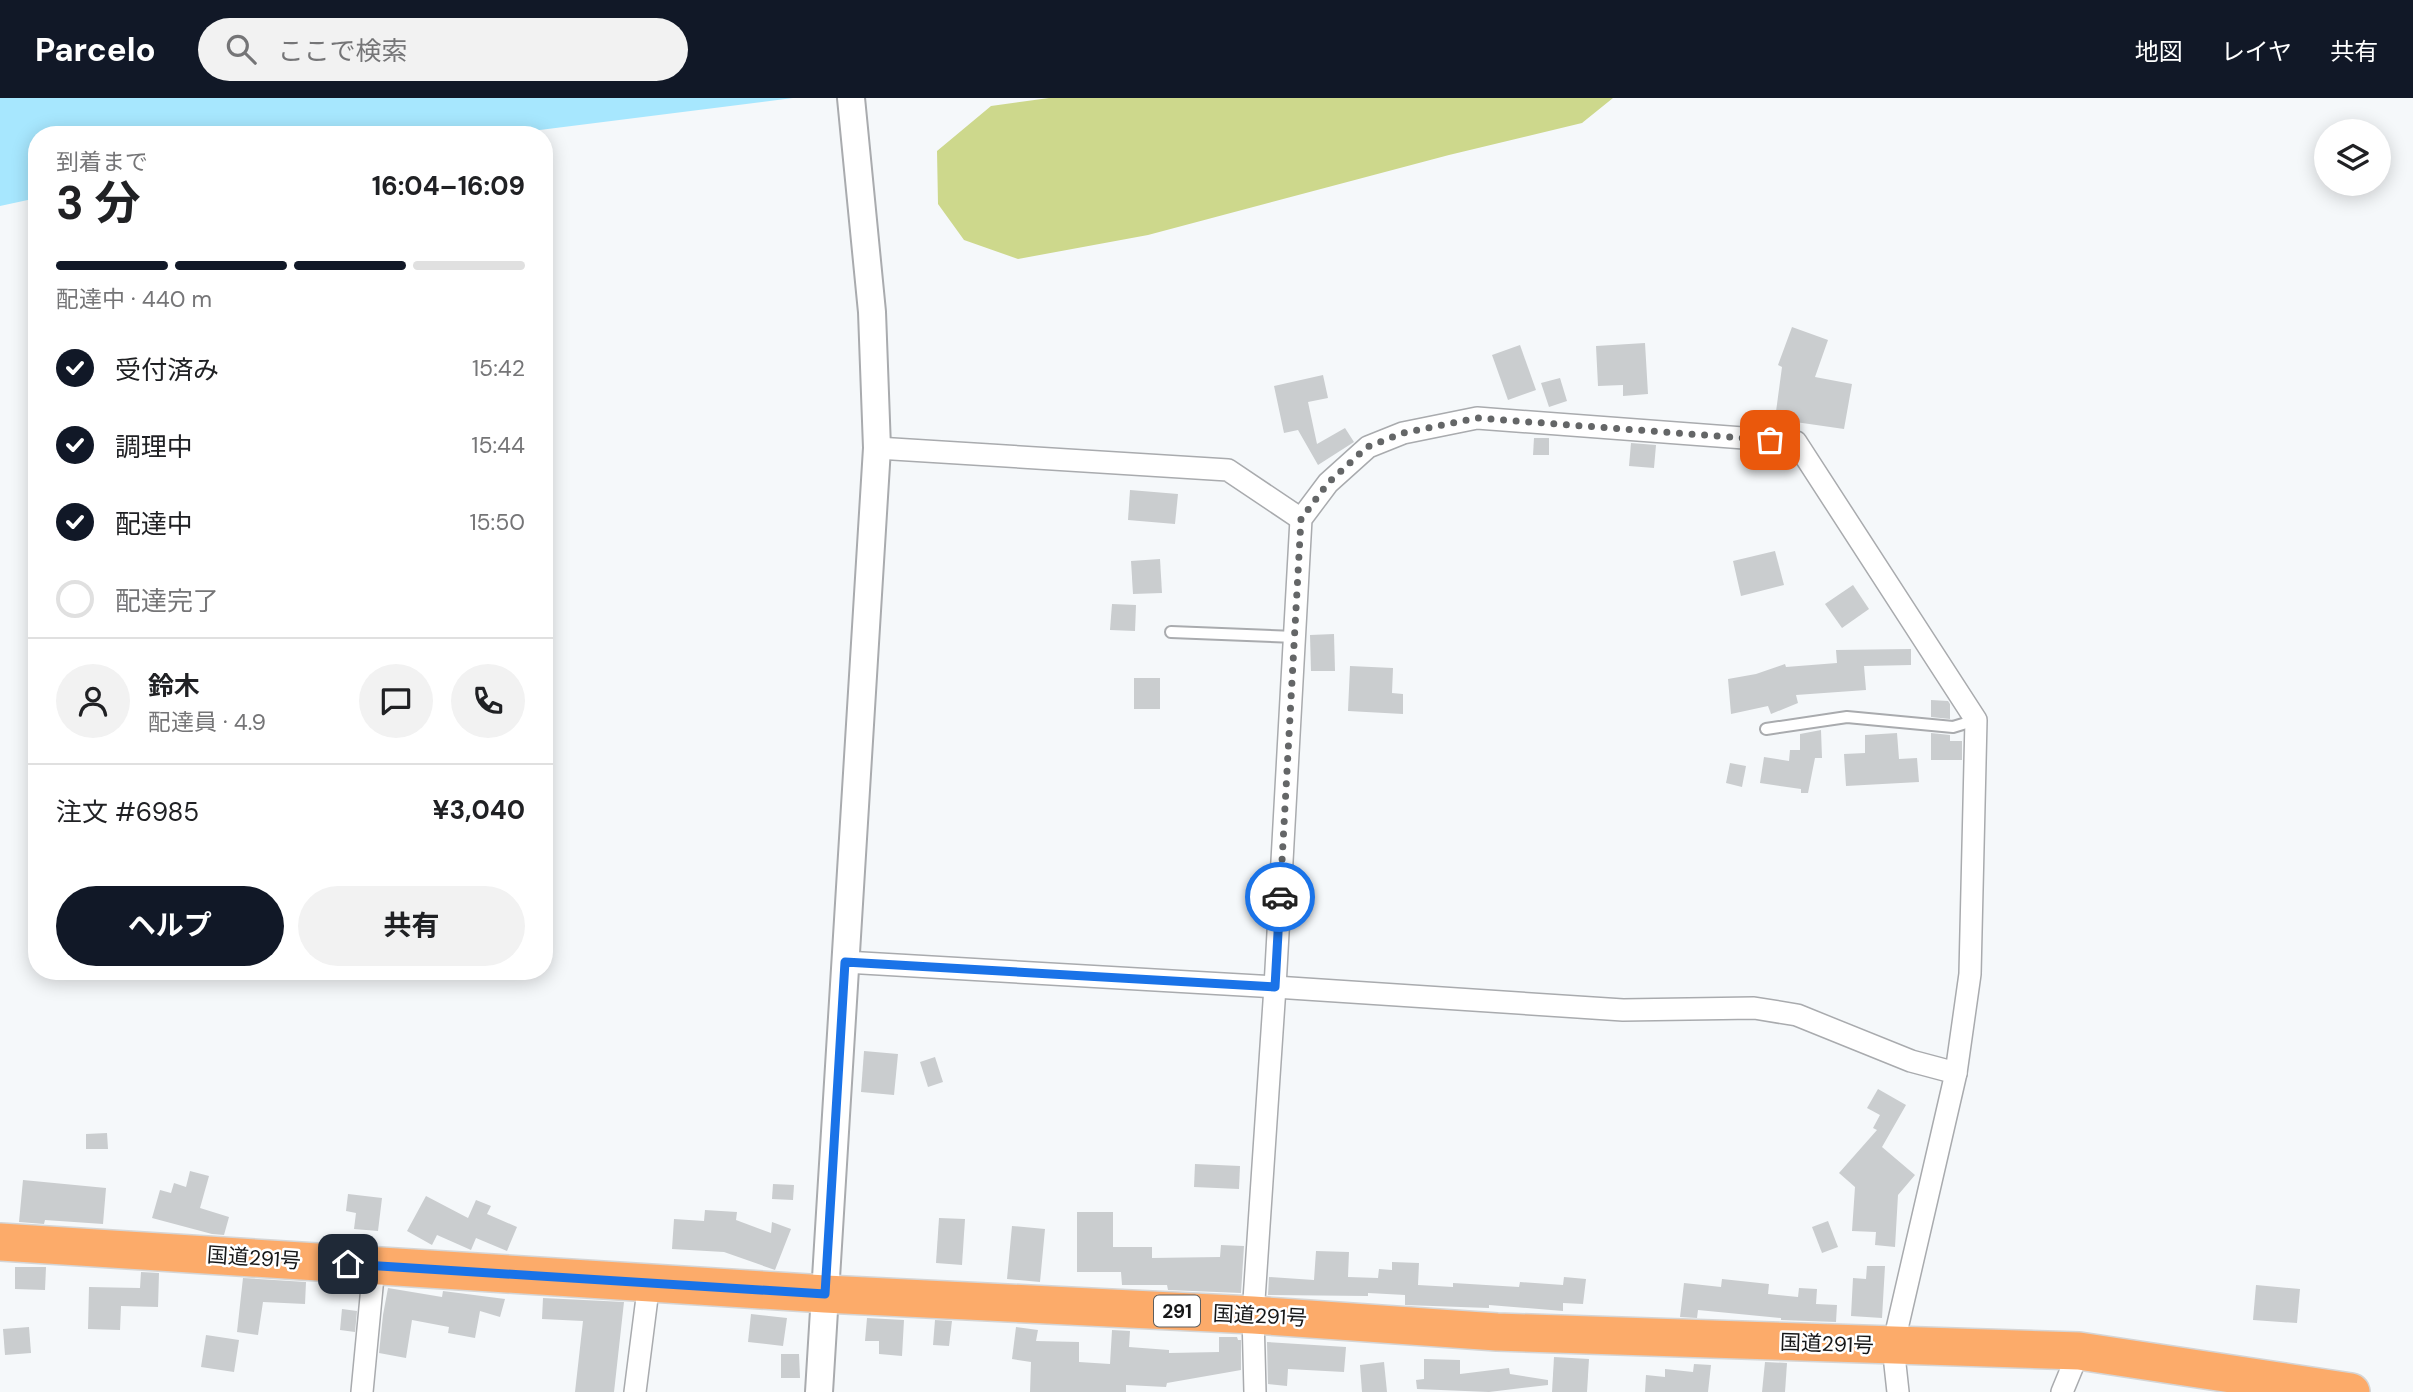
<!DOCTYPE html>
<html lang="ja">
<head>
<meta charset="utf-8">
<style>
	:root { --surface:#fff; --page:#f2f2f2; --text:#202124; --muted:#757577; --line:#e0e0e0; --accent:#111827 }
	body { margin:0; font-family:"DM Sans","Noto Sans JP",sans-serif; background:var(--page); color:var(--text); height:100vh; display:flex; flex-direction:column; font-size:26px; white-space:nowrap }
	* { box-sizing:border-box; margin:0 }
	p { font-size:23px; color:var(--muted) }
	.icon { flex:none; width:38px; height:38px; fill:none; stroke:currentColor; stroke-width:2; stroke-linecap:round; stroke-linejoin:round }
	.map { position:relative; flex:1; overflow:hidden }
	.side { position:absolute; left:28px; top:28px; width:525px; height:854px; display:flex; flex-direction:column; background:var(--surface); border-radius:28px; box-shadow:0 4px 18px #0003 }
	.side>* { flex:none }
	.controls { position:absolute; left:2314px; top:21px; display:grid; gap:14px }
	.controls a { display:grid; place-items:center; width:77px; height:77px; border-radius:50%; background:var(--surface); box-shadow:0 4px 18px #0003; font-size:35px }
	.pin { position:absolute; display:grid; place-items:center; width:60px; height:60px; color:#fff; margin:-30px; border-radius:14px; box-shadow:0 4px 10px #0006 }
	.courier { position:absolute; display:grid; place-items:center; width:70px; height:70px; margin:-35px; border:5px solid #1a73e8; border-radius:50%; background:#fff; color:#222; box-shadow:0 2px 9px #0007 }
	.overview em { font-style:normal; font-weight:700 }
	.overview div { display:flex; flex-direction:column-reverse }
	.overview { display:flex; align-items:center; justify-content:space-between; height:119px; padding:0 28px }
	h1 { font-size:46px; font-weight:700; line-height:52px }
	.bar { display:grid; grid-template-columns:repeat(4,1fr); gap:10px 7px; align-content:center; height:84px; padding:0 28px }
	.bar i { height:9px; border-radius:5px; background:var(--line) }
	.bar .active { background:var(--accent) }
	.bar p { grid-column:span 4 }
	.line { display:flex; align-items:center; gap:18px; padding:0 28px; border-top:2px solid var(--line) }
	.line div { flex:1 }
	.round { display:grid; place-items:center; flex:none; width:74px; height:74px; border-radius:37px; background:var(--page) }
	ol { padding:0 28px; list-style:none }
	li { display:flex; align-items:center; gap:21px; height:77px }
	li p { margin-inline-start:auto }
	li .icon { padding:7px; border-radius:50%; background:var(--accent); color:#fff; stroke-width:4 }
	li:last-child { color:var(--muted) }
	li i { width:38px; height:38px; border:4px solid var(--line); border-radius:50% }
	.cta { display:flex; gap:14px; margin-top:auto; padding:14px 28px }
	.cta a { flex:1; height:80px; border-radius:42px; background:var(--accent); color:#fff; font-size:28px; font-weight:700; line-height:80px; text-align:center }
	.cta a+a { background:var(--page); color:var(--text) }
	header { display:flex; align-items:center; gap:42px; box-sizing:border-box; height:98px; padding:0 35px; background:var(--accent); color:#fff }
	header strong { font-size:33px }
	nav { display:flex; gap:38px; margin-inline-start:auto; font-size:24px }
	.search { width:490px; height:63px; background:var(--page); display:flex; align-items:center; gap:18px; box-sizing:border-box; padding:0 24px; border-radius:38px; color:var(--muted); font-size:26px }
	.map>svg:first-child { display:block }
	.green { fill:#cdd88c }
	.water { fill:#a7e7fe }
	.building { fill:#cacdcf }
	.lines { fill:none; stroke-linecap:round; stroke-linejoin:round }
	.service-casing { stroke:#a9abae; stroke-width:14 }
	.minor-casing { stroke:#a9abae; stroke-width:24 }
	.tertiary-casing { stroke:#a9abae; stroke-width:30 }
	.trunk-casing { stroke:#d5d5d5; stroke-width:40 }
	.service { stroke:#fff; stroke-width:10 }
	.minor { stroke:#fff; stroke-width:21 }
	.tertiary { stroke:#fff; stroke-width:26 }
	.trunk { stroke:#fcab6a; stroke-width:37 }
	.done { stroke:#646667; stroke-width:7; stroke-dasharray:0 12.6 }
	.route { stroke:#1a73e8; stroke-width:9 }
	.labels { text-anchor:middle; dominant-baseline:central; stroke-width:5; stroke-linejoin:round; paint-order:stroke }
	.shield { fill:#fff; stroke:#5c5d5d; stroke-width:2 }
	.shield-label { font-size:19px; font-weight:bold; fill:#161718 }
	.street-label { font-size:21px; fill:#161718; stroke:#fff }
</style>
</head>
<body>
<header>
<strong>Parcelo</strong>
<div class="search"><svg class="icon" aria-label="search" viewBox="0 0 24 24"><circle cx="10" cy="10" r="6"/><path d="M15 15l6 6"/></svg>ここで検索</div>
<nav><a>地図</a><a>レイヤ</a><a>共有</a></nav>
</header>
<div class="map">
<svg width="2413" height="1294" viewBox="0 0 2413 1294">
	<rect width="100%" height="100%" fill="#f5f8fa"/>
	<!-- green -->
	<polygon class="green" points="1049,0 1613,0 1582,25 1449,57 1148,137 1018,161 964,142 938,106 937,53 991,8"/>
	<!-- water -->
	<polygon class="water" points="0,0 793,0 501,37 37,37 37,100 0,108"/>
	<!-- building -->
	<g class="building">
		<polygon points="1792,229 1828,242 1815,279 1852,286 1844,331 1775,321 1782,269 1778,267"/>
		<polygon points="1645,245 1648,296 1623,298 1623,287 1598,288 1596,248"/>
		<polygon points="1520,247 1536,292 1508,302 1492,257"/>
		<polygon points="1323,277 1328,300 1308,304 1317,346 1345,330 1354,344 1318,367 1298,332 1284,335 1274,288"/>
		<polygon points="1560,280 1567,303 1549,309 1541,285"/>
		<polygon points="1534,340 1549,340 1549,357 1533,357"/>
		<polygon points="1631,345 1656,347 1654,370 1629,368"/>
		<polygon points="1130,392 1178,396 1175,426 1128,422"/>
		<polygon points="1775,453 1784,487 1741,498 1733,463"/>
		<polygon points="1160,461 1162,495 1133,496 1131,463"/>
		<polygon points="1853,487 1869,511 1842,530 1825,506"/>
		<polygon points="1112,506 1136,507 1135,533 1110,532"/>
		<polygon points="1334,536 1335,573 1311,573 1310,537"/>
		<polygon points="1911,551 1911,567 1864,568 1866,592 1796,597 1798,605 1771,616 1768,608 1731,616 1728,581 1756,576 1785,566 1786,569 1837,565 1836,552"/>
		<polygon points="1350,568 1393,570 1392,595 1403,596 1403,616 1348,613"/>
		<rect x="1134" y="580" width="26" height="31"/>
		<polygon points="1931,602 1948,603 1950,606 1950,621 1931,619"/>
		<polygon points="1821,632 1822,660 1815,660 1808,695 1801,695 1801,691 1760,685 1764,659 1789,663 1790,652 1800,652 1800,636"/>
		<polygon points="1897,635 1899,661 1917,660 1919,684 1846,688 1844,656 1865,655 1865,637"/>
		<polygon points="1931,635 1950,637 1950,643 1962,643 1962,662 1931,662"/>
		<polygon points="1730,665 1746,668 1742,689 1726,685"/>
		<polygon points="864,953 898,956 894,997 861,994"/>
		<polygon points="935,959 943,984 928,989 920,964"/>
		<polygon points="1878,991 1906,1007 1882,1049 1915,1077 1898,1097 1895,1149 1875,1147 1876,1134 1852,1133 1855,1089 1839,1075 1877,1032 1873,1030 1880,1017 1867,1010"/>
		<polygon points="107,1035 108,1051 86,1051 86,1036"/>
		<polygon points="1195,1066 1240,1068 1239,1091 1194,1089"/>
		<polygon points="190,1073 209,1078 200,1110 229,1119 224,1137 212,1136 152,1120 160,1092 171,1095 174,1085 186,1089"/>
		<polygon points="23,1082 106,1090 103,1126 45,1122 44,1126 19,1124"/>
		<polygon points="773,1086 794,1087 793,1102 772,1101"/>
		<polygon points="348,1096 382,1100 378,1133 354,1131 356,1115 346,1113"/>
		<polygon points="426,1098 468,1120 476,1102 491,1108 487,1116 517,1129 507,1153 476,1140 471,1152 437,1137 432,1147 407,1133"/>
		<polygon points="705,1112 737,1114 736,1122 771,1135 772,1124 791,1131 775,1172 724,1154 672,1151 674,1121 704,1123"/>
		<polygon points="1077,1114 1113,1114 1113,1149 1152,1149 1152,1160 1220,1159 1221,1147 1244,1148 1241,1195 1168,1192 1167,1187 1122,1187 1121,1174 1077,1174"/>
		<polygon points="939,1120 965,1121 962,1167 936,1165"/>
		<polygon points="1828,1123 1838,1149 1822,1155 1812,1129"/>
		<polygon points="1012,1128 1045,1131 1040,1184 1007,1181"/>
		<polygon points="1316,1153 1349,1154 1348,1179 1378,1180 1379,1171 1392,1172 1392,1164 1419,1165 1418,1187 1453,1189 1453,1185 1519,1189 1520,1184 1563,1187 1564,1179 1586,1181 1583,1206 1563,1205 1563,1213 1489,1207 1489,1210 1405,1207 1405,1197 1368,1195 1368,1198 1268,1197 1269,1179 1314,1182"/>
		<polygon points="1867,1168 1885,1168 1882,1220 1851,1218 1853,1180 1866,1181"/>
		<polygon points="15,1169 46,1169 45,1192 15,1191"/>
		<polygon points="141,1174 159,1175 158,1209 121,1208 120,1232 88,1231 89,1189 140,1190"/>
		<polygon points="243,1180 306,1184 305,1206 263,1204 258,1237 237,1234"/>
		<polygon points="1722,1181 1769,1186 1768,1196 1798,1199 1799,1190 1817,1191 1816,1206 1837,1207 1836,1224 1781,1222 1781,1220 1698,1212 1697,1220 1680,1219 1684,1185 1721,1189"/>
		<polygon points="2256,1187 2300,1191 2297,1225 2253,1222"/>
		<polygon points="388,1190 442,1199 443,1193 505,1201 500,1219 480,1213 475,1240 448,1235 449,1229 412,1222 406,1260 379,1255 383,1217"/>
		<polygon points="543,1200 624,1204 614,1294 575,1294 583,1223 542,1221"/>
		<polygon points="342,1211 357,1213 355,1234 340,1232"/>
		<polygon points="751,1216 787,1220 783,1248 748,1244"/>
		<polygon points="867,1220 904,1222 902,1258 879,1256 879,1243 865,1243"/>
		<polygon points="935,1222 952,1223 949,1248 933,1247"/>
		<polygon points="29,1229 31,1255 5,1257 3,1231"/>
		<polygon points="1016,1229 1038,1232 1036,1243 1079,1244 1079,1264 1110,1266 1112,1232 1130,1233 1129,1249 1169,1252 1169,1255 1219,1254 1219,1239 1237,1239 1238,1242 1241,1242 1241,1272 1167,1285 1166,1289 1126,1287 1126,1294 1030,1294 1031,1264 1012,1261"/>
		<polygon points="206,1237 239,1242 234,1274 201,1269"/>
		<polygon points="1267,1244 1346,1249 1344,1274 1288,1271 1287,1288 1268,1286"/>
		<polygon points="781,1256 799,1256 800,1280 781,1280"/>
		<polygon points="1554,1259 1589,1261 1587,1294 1552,1294"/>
		<polygon points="1424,1261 1460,1262 1460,1276 1509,1270 1510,1276 1548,1282 1548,1287 1489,1294 1417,1291 1416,1282 1424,1281"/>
		<polygon points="1384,1264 1387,1294 1362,1294 1360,1267"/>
		<polygon points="1765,1264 1787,1265 1785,1294 1762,1294"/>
		<polygon points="1694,1266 1711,1267 1708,1294 1645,1294 1646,1277 1665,1279 1665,1271 1693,1274"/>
	</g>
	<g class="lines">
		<defs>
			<g id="service">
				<polyline points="1171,534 1295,539"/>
				<polyline points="1766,631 1847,619 1953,629 1976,622"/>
			</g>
			<g id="minor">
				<polyline points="877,350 1228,372 1301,421"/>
				<polyline points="845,864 1275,889 1623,912 1754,910 1797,917 1911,963 1956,975"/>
				<polyline points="362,1294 374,1168"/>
				<polyline points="635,1294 649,1184"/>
				<polyline points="1255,1294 1253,1217 1275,889 1301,421 1328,385 1368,349 1403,335 1477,320 1796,344 1976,622 1970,876 1956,975 1893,1248 1898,1294"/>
				<polyline points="2062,1294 2079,1253"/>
			</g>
			<polyline id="tertiary" points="819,1294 877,350 872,214 851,0"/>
			<polyline id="trunk" points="0,1144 825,1196 1253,1217 1497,1234 2079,1253 2351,1294"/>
		</defs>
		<!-- service casing -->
		<use href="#service" class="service-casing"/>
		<!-- minor casing -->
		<use href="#minor" class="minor-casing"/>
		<!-- tertiary casing -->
		<use href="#tertiary" class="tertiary-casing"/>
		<!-- trunk casing -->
		<use href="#trunk" class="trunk-casing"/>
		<!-- service -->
		<use href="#service" class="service"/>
		<!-- minor -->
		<use href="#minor" class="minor"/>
		<!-- tertiary -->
		<use href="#tertiary" class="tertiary"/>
		<!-- trunk -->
		<use href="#trunk" class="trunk"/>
	</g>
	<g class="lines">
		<!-- done -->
		<polyline class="done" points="1280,799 1301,421 1328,385 1367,349 1403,335 1477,320 1770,342"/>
		<!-- route -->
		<polyline class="route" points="348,1166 825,1196 845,864 1275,889 1280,799"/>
	</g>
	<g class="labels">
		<!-- shield labels -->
		<rect class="shield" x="1154" y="1197.5" width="46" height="31" rx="5"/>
		<g class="shield-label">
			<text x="1177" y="1213">291</text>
		</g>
		<!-- street labels -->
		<g class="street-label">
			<text transform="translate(254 1160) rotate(4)">国道291号</text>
			<text transform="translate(1260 1218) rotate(3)">国道291号</text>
			<text transform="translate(1827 1246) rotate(2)">国道291号</text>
		</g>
	</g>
</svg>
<div class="controls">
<a><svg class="icon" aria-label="layers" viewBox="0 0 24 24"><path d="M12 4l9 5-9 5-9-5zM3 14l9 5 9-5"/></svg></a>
</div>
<div class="pin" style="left:1770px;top:342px;background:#ea580c"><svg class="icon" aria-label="bag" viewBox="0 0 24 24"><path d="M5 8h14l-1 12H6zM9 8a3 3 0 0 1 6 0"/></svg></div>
<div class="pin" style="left:348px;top:1166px;background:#1f2937"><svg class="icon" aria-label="home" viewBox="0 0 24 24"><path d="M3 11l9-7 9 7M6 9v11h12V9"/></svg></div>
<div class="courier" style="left:1280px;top:799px"><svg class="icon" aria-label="car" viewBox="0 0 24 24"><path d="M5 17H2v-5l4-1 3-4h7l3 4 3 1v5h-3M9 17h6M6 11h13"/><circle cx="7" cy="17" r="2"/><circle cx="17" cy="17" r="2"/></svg></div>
<section class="side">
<div class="overview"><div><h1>3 分</h1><p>到着まで</p></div><em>16:04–16:09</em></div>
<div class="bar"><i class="active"></i><i class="active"></i><i class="active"></i><i></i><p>配達中 · 440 m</p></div>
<ol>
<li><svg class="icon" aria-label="check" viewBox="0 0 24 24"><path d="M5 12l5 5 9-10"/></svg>受付済み<p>15:42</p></li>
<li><svg class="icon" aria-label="check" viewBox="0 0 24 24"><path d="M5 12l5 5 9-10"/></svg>調理中<p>15:44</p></li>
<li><svg class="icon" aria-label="check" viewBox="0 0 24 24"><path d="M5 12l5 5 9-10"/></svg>配達中<p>15:50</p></li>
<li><i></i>配達完了</li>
</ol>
<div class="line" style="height:126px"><a class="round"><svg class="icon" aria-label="person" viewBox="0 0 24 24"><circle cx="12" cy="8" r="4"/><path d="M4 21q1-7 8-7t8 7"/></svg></a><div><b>鈴木</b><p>配達員 · 4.9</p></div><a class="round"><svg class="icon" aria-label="chat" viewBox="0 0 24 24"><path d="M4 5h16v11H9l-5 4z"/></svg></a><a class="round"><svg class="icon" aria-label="phone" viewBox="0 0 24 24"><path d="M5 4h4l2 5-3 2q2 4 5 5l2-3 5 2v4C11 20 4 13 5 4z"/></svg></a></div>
<div class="line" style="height:91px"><div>注文 #6985</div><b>¥3,040</b></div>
<div class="cta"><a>ヘルプ</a><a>共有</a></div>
</section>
</div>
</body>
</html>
